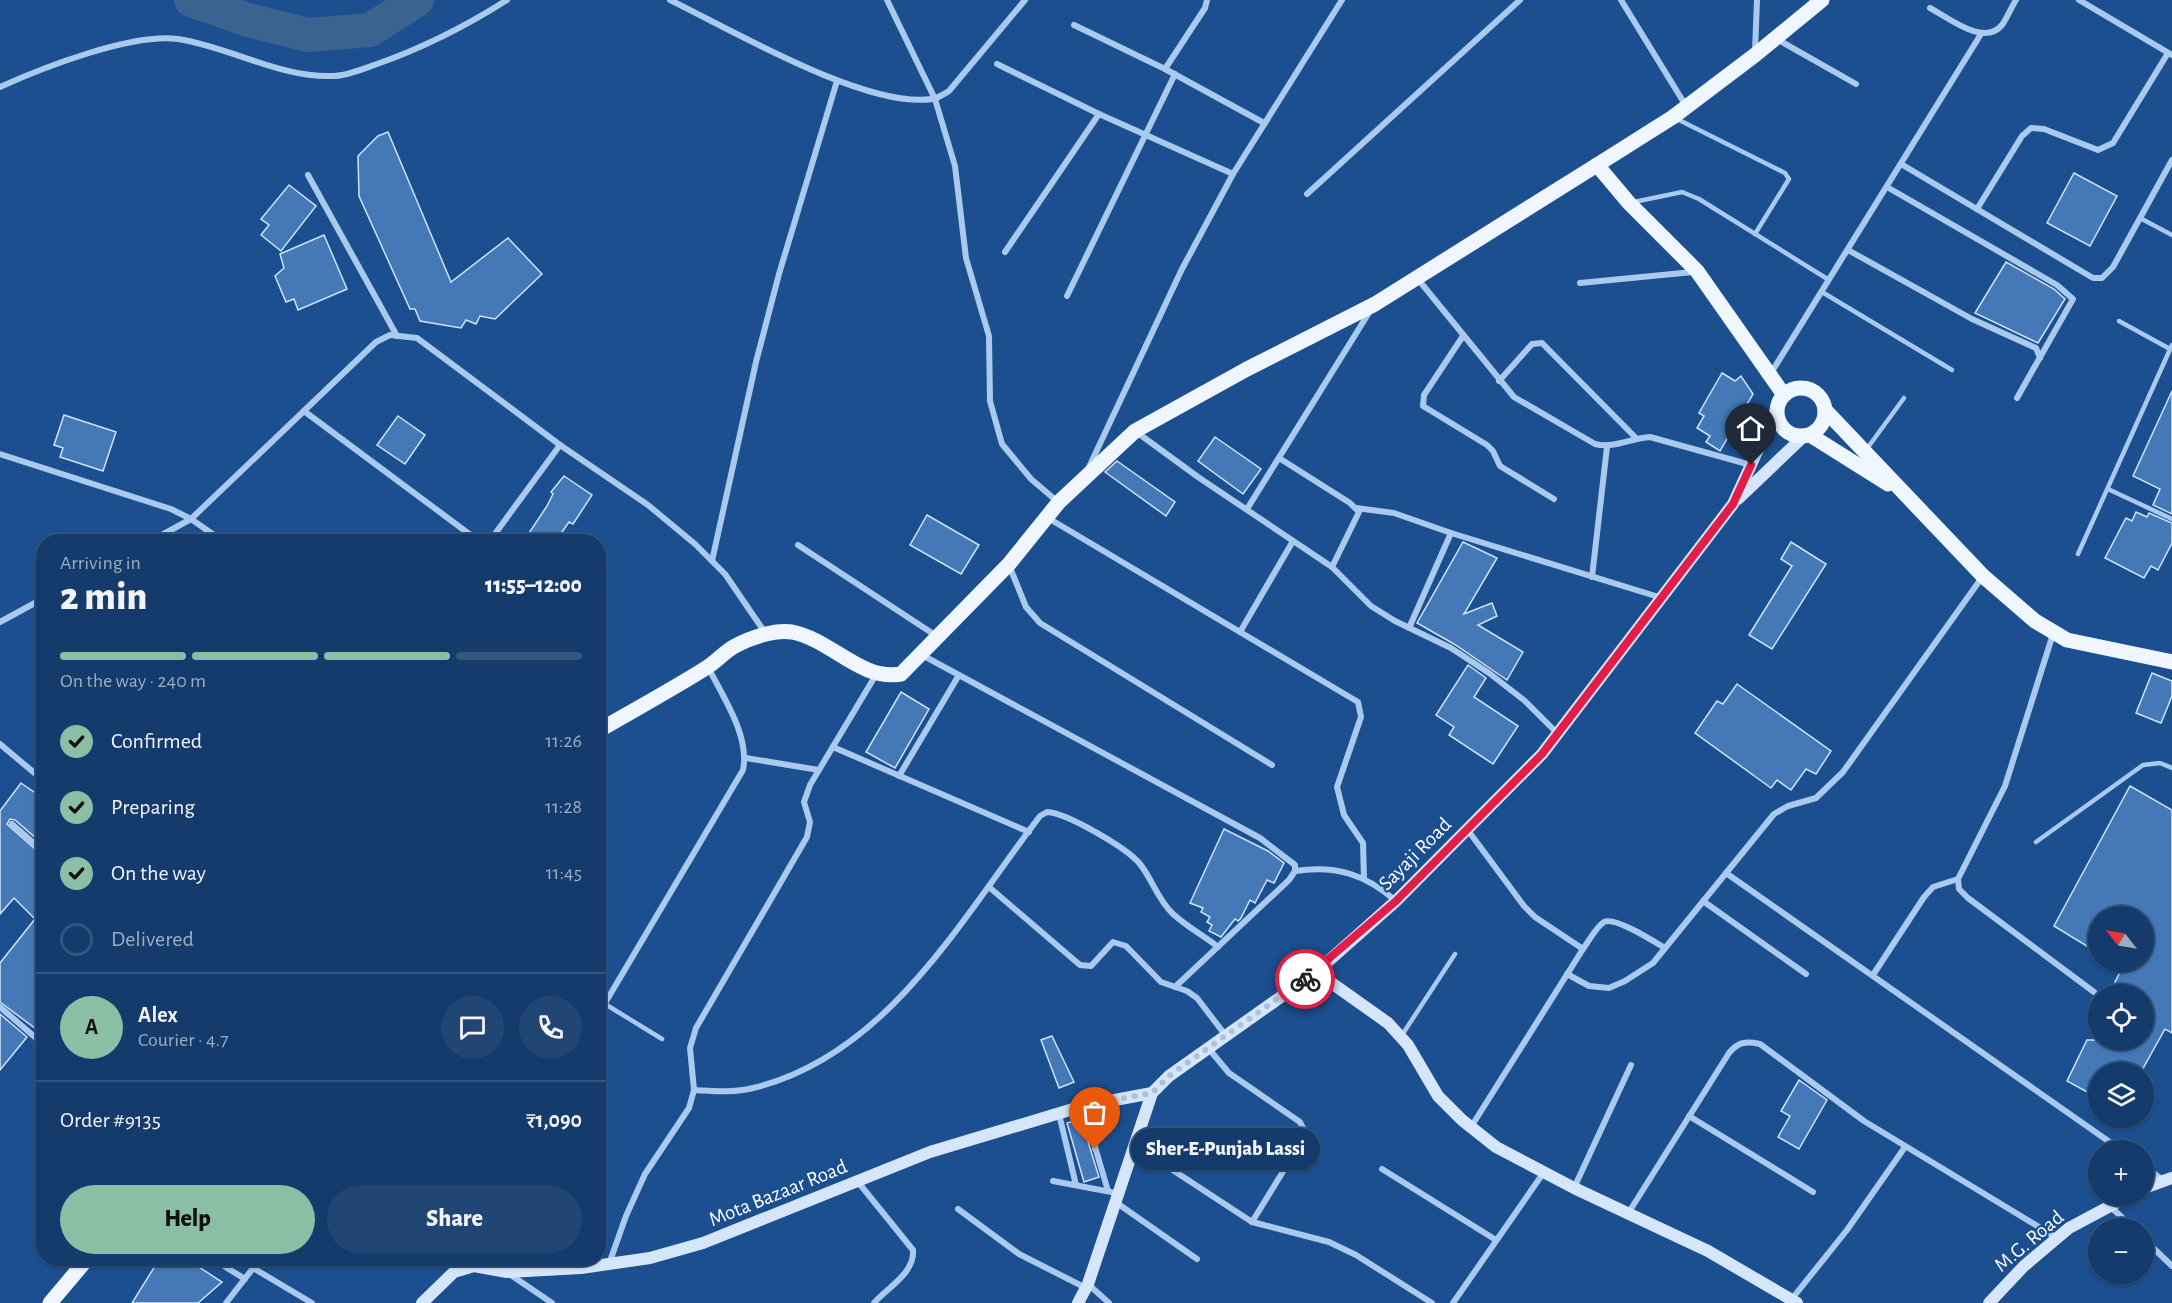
<!DOCTYPE html>
<html lang="en">
<head>
<meta charset="utf-8">
<style>
	:root { --surface:#143b6b; --page:#214673; --text:#f1f3f6; --muted:#9dadc1; --line:#33557e; --accent:#8abfa5 }
	body { margin:0; font-family:"Alegreya Sans",sans-serif; background:var(--page); color:var(--text); height:100vh; display:flex; flex-direction:column; font-size:22px; white-space:nowrap }
	* { box-sizing:border-box; margin:0 }
	p { font-size:20px; color:var(--muted) }
	.icon { flex:none; width:33px; height:33px; fill:none; stroke:currentColor; stroke-width:2; stroke-linecap:round; stroke-linejoin:round }
	.map { position:relative; flex:1; overflow:hidden }
	.panel { position:absolute; left:36px; top:534px; width:570px; height:732px; display:flex; flex-direction:column; background:var(--surface); border-radius:24px; box-shadow:0 2px 4px #0004,0 0 0 2px var(--line) }
	.panel>* { flex:none }
	.needle { width:39px; rotate:301deg }
	.buttons { position:absolute; left:2088px; top:906px; display:grid; gap:12px }
	.buttons a { display:grid; place-items:center; width:66px; height:66px; border-radius:50%; background:var(--surface); box-shadow:0 2px 4px #0004,0 0 0 2px var(--line); font-size:30px }
	.pin { position:absolute; display:grid; place-items:center; width:51px; height:51px; color:#fff; margin:-62px -26px; border-radius:50% 50% 50% 0; rotate:-45deg; box-shadow:0 0 6px #0007 }
	.pin .icon { rotate:45deg }
	.courier { position:absolute; display:grid; place-items:center; width:60px; height:60px; margin:-30px; border:4px solid #e11d48; border-radius:50%; background:#fff; color:#222; box-shadow:0 2px 8px #0007 }
	.bubble { position:absolute; height:42px; border-radius:21px; background:var(--surface); box-shadow:0 2px 4px #0004,0 0 0 2px var(--line); font-size:20px; font-weight:800; line-height:42px; text-align:center }
	.summary em { font-style:normal; font-weight:800 }
	.summary div { display:flex; flex-direction:column-reverse }
	.summary { display:flex; align-items:center; justify-content:space-between; height:102px; padding:0 24px }
	h1 { font-size:39px; font-weight:800; line-height:45px }
	.bar { display:grid; grid-template-columns:repeat(4,1fr); gap:9px 6px; align-content:center; height:72px; padding:0 24px }
	.bar i { height:8px; border-radius:4px; background:var(--line) }
	.bar .current { background:var(--accent) }
	.bar p { grid-column:span 4 }
	.line { display:flex; align-items:center; gap:15px; padding:0 24px; border-top:2px solid var(--line) }
	.line div { flex:1 }
	.round { display:grid; place-items:center; flex:none; width:63px; height:63px; border-radius:32px; background:var(--page) }
	ol { padding:0 24px; list-style:none }
	li { display:flex; align-items:center; gap:18px; height:66px }
	li p { margin-inline-start:auto }
	li .icon { padding:6px; border-radius:50%; background:var(--accent); color:#111; stroke-width:4 }
	li:last-child { color:var(--muted) }
	li i { width:33px; height:33px; border:3px solid var(--line); border-radius:50% }
	.primary-button { display:flex; gap:12px; margin-top:auto; padding:12px 24px }
	.primary-button a { flex:1; height:69px; border-radius:36px; background:var(--accent); color:#111; font-size:24px; font-weight:800; line-height:69px; text-align:center }
	.primary-button a+a { background:var(--page); color:var(--text) }
	.map>svg:first-child { display:block }
	.lines { fill:none; stroke-linecap:round; stroke-linejoin:round }
	.river { stroke:#3c6290; stroke-width:34 }
	.building { fill:#4478b7; stroke:#cfe3fa; stroke-width:1.5 }
	.lane { stroke:#a9c9ee; stroke-width:4.5 }
	.street { stroke:#a9c9ee; stroke-width:6 }
	.secondary { stroke:#d6e6fa; stroke-width:12 }
	.primary { stroke:#f0f6ff; stroke-width:15 }
	.done { stroke:#afc1d8; stroke-width:6; stroke-dasharray:0 10.8 }
	.route { stroke:#e11d48; stroke-width:8 }
	.labels { text-anchor:middle; dominant-baseline:central; stroke-width:4.5; stroke-linejoin:round; paint-order:stroke }
	.street-label { font-size:21px; fill:#fff; stroke:#1b4f8f }
</style>
</head>
<body>
<div class="map">
<svg width="2172" height="1303" viewBox="0 0 2172 1303">
	<rect width="100%" height="100%" fill="#1b4f8f"/>
	<g class="lines">
		<!-- river -->
		<polyline class="river" points="191,0 248,20 308,35 370,30 417,0"/>
	</g>
	<!-- building -->
	<g class="building">
		<polygon points="388,132 451,282 508,238 542,274 495,319 480,316 476,324 466,320 461,328 420,321 415,309 410,309 359,196 358,156 378,136"/>
		<polygon points="2074,173 2117,196 2090,246 2047,223"/>
		<polygon points="289,185 316,206 281,251 261,235 269,225 261,219"/>
		<polygon points="324,235 347,289 298,310 294,299 286,302 275,276 284,268 280,254"/>
		<polygon points="2006,262 2054,289 2065,299 2038,343 1975,313"/>
		<polygon points="1722,373 1735,381 1741,376 1753,394 1720,451 1706,442 1710,436 1697,428 1704,416 1699,413"/>
		<polygon points="2172,391 2172,514 2153,505 2160,489 2133,476"/>
		<polygon points="64,415 116,432 103,471 60,457 63,448 54,445"/>
		<polygon points="398,416 425,435 405,464 377,445"/>
		<polygon points="1215,437 1261,469 1243,494 1198,461"/>
		<polygon points="1117,461 1175,502 1166,516 1105,472"/>
		<polygon points="564,476 592,495 573,524 569,522 555,542 523,542 547,506 553,494 551,492"/>
		<polygon points="2136,512 2147,517 2149,513 2172,523 2172,543 2158,570 2151,566 2144,578 2105,558 2126,518 2132,521"/>
		<polygon points="927,515 979,545 961,574 910,545"/>
		<polygon points="1463,542 1497,558 1464,614 1492,603 1497,616 1478,625 1523,652 1507,680 1454,644 1417,623"/>
		<polygon points="1791,542 1826,564 1772,649 1749,635 1792,566 1781,559"/>
		<polygon points="1468,665 1486,678 1474,697 1518,726 1493,764 1449,735 1454,727 1436,715"/>
		<polygon points="2152,673 2172,681 2172,696 2161,723 2136,713"/>
		<polygon points="1737,684 1831,751 1816,774 1806,769 1791,790 1777,780 1771,788 1695,733 1717,701 1723,704"/>
		<polygon points="901,692 929,709 895,768 866,752"/>
		<polygon points="21,783 44,799 44,845 15,820 10,819 7,824 44,857 44,1035 0,1002 0,963 35,919 14,898 0,914 0,811"/>
		<polygon points="2130,786 2172,810 2172,1033 2165,1029 2141,1072 2098,1072 2098,1098 2067,1081 2087,1040 2144,1040 2144,994 2109,994 2125,962 2144,962 2144,916 2098,916 2098,953 2054,926"/>
		<polygon points="1224,829 1268,851 1284,863 1274,883 1267,880 1255,903 1250,900 1241,918 1238,921 1235,919 1221,937 1209,931 1212,925 1207,922 1210,917 1201,912 1203,908 1190,903"/>
		<polygon points="0,1014 27,1037 0,1070"/>
		<polygon points="1052,1036 1074,1082 1059,1088 1041,1040"/>
		<polygon points="1799,1080 1827,1100 1799,1149 1778,1137 1790,1116 1781,1111"/>
		<polygon points="1081,1119 1099,1177 1084,1182 1067,1123"/>
		<polygon points="160,1258 185,1258 222,1282 198,1303 132,1303"/>
	</g>
	<g class="lines">
		<!-- lane -->
		<g class="lane">
			<polyline points="1675,118 1785,173 1789,179 1755,234"/>
			<polyline points="1634,202 1682,192 1699,199 1829,280"/>
			<polyline points="2140,218 2172,235"/>
			<polyline points="1822,292 1952,370"/>
			<polyline points="2119,321 2170,349"/>
			<polyline points="1866,450 1904,398"/>
			<polyline points="2108,489 2172,519"/>
			<polyline points="2078,554 2172,345"/>
			<polyline points="2036,842 2143,765 2160,763 2172,768"/>
			<polyline points="605,1004 662,1039"/>
			<polyline points="1402,1035 1455,954"/>
		</g>
		<!-- street -->
		<g class="street">
			<path d="M 670,0 C 732,30 866,109 932,99 C 938,98 944,94 949,91 L 1025,0"/>
			<polyline points="887,0 935,99 955,166 966,258 989,336 990,401 1002,444 1031,479 1058,502"/>
			<polyline points="1621,0 1686,106"/>
			<polyline points="2079,0 2172,55"/>
			<path d="M 1930,8 C 1949,18 1984,47 2002,25 C 2007,18 2011,8 2016,0"/>
			<polyline points="1074,25 1165,69 1264,123"/>
			<polyline points="1775,38 1856,84"/>
			<polyline points="1755,51 1757,0"/>
			<polyline points="997,64 1099,114 1233,174"/>
			<polyline points="1165,69 1205,8 1207,0"/>
			<path d="M 0,87 C 44,67 132,33 178,39 C 230,47 280,78 333,76 C 347,76 363,69 377,64 C 423,48 466,26 507,0"/>
			<polyline points="1901,164 2093,278 2102,278 2113,267 2172,160"/>
			<polyline points="308,175 397,336"/>
			<polyline points="1887,187 2057,285 2073,299 2017,398"/>
			<polyline points="1307,194 1520,0"/>
			<polyline points="1977,209 2022,136 2031,128 2044,129 2098,150 2113,143 2168,53"/>
			<polyline points="1848,250 1972,319 2036,348 2040,358"/>
			<polyline points="1005,252 1099,114"/>
			<path d="M 1417,278 L 1514,397 L 1595,444 C 1614,449 1631,438 1650,437 L 1751,465"/>
			<polyline points="1580,283 1693,272"/>
			<polyline points="1067,296 1175,74"/>
			<polyline points="1463,336 1424,395 1423,406 1487,445 1493,451 1500,466 1554,499"/>
			<polyline points="1771,373 1981,34"/>
			<polyline points="1499,381 1532,344 1542,343 1636,438"/>
			<polyline points="304,411 480,542"/>
			<polyline points="1135,431 1198,477 1332,567 1371,606 1395,621 1451,648 1489,673 1525,701 1557,733"/>
			<polyline points="0,454 171,509 191,519 224,542"/>
			<polyline points="1279,458 1350,503 1359,512 1332,567"/>
			<polyline points="1089,467 1182,269 1233,174 1342,0"/>
			<polyline points="1356,508 1394,513 1451,533 1662,598"/>
			<polyline points="1247,509 1370,311"/>
			<polyline points="1048,518 1358,702 1361,717 1337,787 1344,815 1363,843 1364,878"/>
			<polyline points="149,542 191,519 376,342 390,335 417,338 560,445 648,505 695,544 725,574 766,634"/>
			<polyline points="489,542 560,445"/>
			<polyline points="798,545 938,637"/>
			<polyline points="712,561 756,362 779,274 837,81"/>
			<polyline points="1009,565 1026,607 1040,623 1272,765"/>
			<polyline points="1592,577 1607,447"/>
			<polyline points="0,622 44,598"/>
			<polyline points="1409,628 1451,533"/>
			<polyline points="1240,632 1293,541"/>
			<polyline points="2053,634 2005,786 1958,879 1959,889 1968,898 2094,992"/>
			<polyline points="922,655 1260,838 1295,865 1295,871 1289,880 1175,987"/>
			<polyline points="0,744 44,781"/>
			<polyline points="833,747 1029,832"/>
			<polyline points="746,758 819,770"/>
			<polyline points="899,776 959,675"/>
			<polyline points="12,824 44,852"/>
			<polyline points="1467,829 1524,906 1535,917 1583,949"/>
			<path d="M 1295,871 C 1336,865 1365,874 1396,901"/>
			<polyline points="1726,873 2121,1150"/>
			<polyline points="989,887 1080,965 1091,966 1113,942 1126,946 1161,982 1187,991 1197,998 1226,1036"/>
			<polyline points="1703,901 1806,974"/>
			<polyline points="1567,974 1589,986 1609,988 1625,981 1653,963 1774,814 1788,806 1816,798 1843,772 1983,576"/>
			<polyline points="1873,975 1924,897 1933,887 1958,879"/>
			<polyline points="0,1007 44,1045"/>
			<path d="M 598,1015 L 743,770 C 750,736 723,697 708,667"/>
			<polyline points="1209,1049 1229,1073 1300,1122 1306,1134 1252,1222"/>
			<path d="M 694,1090 C 714,1091 734,1093 753,1088 C 887,1056 962,918 1040,816 L 1047,812 C 1067,813 1127,848 1140,864 C 1152,879 1158,900 1173,914 C 1186,926 1204,936 1218,947"/>
			<polyline points="1083,1106 1108,1191"/>
			<polyline points="1059,1114 1076,1185"/>
			<polyline points="1689,1116 1813,1192"/>
			<path d="M 1471,1127 L 1583,949 C 1589,941 1596,927 1604,922 C 1614,916 1655,942 1665,948"/>
			<polyline points="1133,1144 1252,1222 1329,1242 1356,1255 1432,1303"/>
			<polyline points="2144,1166 2164,1181"/>
			<polyline points="1382,1169 1496,1240"/>
			<polyline points="1053,1181 1111,1192"/>
			<path d="M 858,1182 L 913,1250 C 915,1273 888,1287 874,1303"/>
			<polyline points="1574,1188 1631,1065"/>
			<polyline points="1114,1201 1197,1259"/>
			<polyline points="2110,1206 2133,1228"/>
			<polyline points="958,1209 1019,1254 1086,1288"/>
			<path d="M 1629,1212 L 1729,1053 C 1738,1042 1745,1041 1760,1044 L 1864,1121 L 2057,1238"/>
			<polyline points="2144,1239 2172,1266"/>
			<polyline points="211,1258 245,1279"/>
			<polyline points="609,1264 626,1216 645,1174 689,1108 694,1090 690,1048 696,1028 807,837 810,822 804,802 810,785 877,673"/>
			<polyline points="253,1268 312,1303"/>
			<polyline points="508,1273 552,1303"/>
			<polyline points="1088,1284 1109,1303"/>
			<polyline points="1791,1300 1847,1230 1905,1147"/>
			<polyline points="226,1303 261,1258"/>
			<polyline points="1453,1303 1544,1172"/>
		</g>
		<!-- secondary -->
		<g class="secondary">
			<polyline points="1738,499 1804,436"/>
			<polyline points="1316,972 1388,1023 1408,1045 1438,1096 1462,1120 1496,1147 1574,1188 1708,1251 1797,1303"/>
			<polyline points="2144,1188 2172,1178"/>
			<polyline points="422,1303 454,1272 474,1266 507,1272 581,1268 650,1258 703,1243 930,1152 1083,1106 1152,1093"/>
			<polyline points="1078,1303 1088,1284 1152,1093 1169,1076 1316,972 1396,901 1542,754 1733,504 1777,408"/>
			<polyline points="1989,1303 2024,1266 2069,1228 2129,1196"/>
		</g>
		<!-- primary -->
		<g class="primary">
			<polyline points="1597,165 1629,203 1697,271 1784,395"/>
			<circle cx="1801" cy="412" r="24"/>
			<polyline points="1825,410 1983,576 2035,621 2067,640 2172,662"/>
			<polyline points="1810,435 1888,484"/>
			<path d="M 598,731 C 634,710 671,690 706,668 C 716,662 724,652 735,646 C 750,638 775,629 792,632 C 832,640 860,681 901,674 L 1009,564 L 1059,502 L 1135,431 L 1247,369 L 1375,304 L 1597,165 L 1673,117 L 1755,55 L 1822,0"/>
			<polyline points="50,1303 88,1258"/>
		</g>
	</g>
	<g class="lines">
		<!-- done -->
		<polyline class="done" points="1095,1149 1083,1106 1152,1093 1169,1076 1305,979"/>
		<!-- route -->
		<polyline class="route" points="1305,979 1396,901 1542,754 1733,504 1751,465"/>
	</g>
	<g class="labels">
		<!-- street labels -->
		<g class="street-label">
			<text transform="translate(1415 854) rotate(-45)">Sayaji Road</text>
			<text transform="translate(778 1193) rotate(-22)">Mota Bazaar Road</text>
			<text transform="translate(2029 1241) rotate(-40)">M.G. Road</text>
		</g>
	</g>
</svg>
<div class="buttons">
<a><svg class="needle" viewBox="-14 -14 28 28"><path d="M0-13l5 13h-10z" fill="#e53935"/><path d="M0 13l5-13h-10z" fill="#9dadc1"/></svg></a>
<a><svg class="icon" aria-label="locate" viewBox="0 0 24 24"><circle cx="12" cy="12" r="6"/><path d="M12 2v4M12 18v4M2 12h4M18 12h4"/></svg></a>
<a><svg class="icon" aria-label="layers" viewBox="0 0 24 24"><path d="M12 4l9 5-9 5-9-5zM3 14l9 5 9-5"/></svg></a>
<a>+</a>
<a>−</a>
</div>
<div class="pin" style="left:1095px;top:1149px;background:#ea580c"><svg class="icon" aria-label="bag" viewBox="0 0 24 24"><path d="M5 8h14l-1 12H6zM9 8a3 3 0 0 1 6 0"/></svg></div>
<div class="pin" style="left:1751px;top:465px;background:#1f2937"><svg class="icon" aria-label="home" viewBox="0 0 24 24"><path d="M3 11l9-7 9 7M6 9v11h12V9"/></svg></div>
<div class="courier" style="left:1305px;top:979px"><svg class="icon" aria-label="bike" viewBox="0 0 24 24"><circle cx="6" cy="16" r="4"/><circle cx="18" cy="16" r="4"/><path d="M6 16l4-8h5l3 8M10 8l3 8H6M13 5h3"/></svg></div>
<div class="bubble" style="left:1131px;top:1128px;width:189px">Sher-E-Punjab Lassi</div>
<section class="panel">
<div class="summary"><div><h1>2 min</h1><p>Arriving in</p></div><em>11:55–12:00</em></div>
<div class="bar"><i class="current"></i><i class="current"></i><i class="current"></i><i></i><p>On the way · 240 m</p></div>
<ol>
<li><svg class="icon" aria-label="check" viewBox="0 0 24 24"><path d="M5 12l5 5 9-10"/></svg>Confirmed<p>11:26</p></li>
<li><svg class="icon" aria-label="check" viewBox="0 0 24 24"><path d="M5 12l5 5 9-10"/></svg>Preparing<p>11:28</p></li>
<li><svg class="icon" aria-label="check" viewBox="0 0 24 24"><path d="M5 12l5 5 9-10"/></svg>On the way<p>11:45</p></li>
<li><i></i>Delivered</li>
</ol>
<div class="line" style="height:108px"><b class="round" style="background:var(--accent);color:#111">A</b><div><b>Alex</b><p>Courier · 4.7</p></div><a class="round"><svg class="icon" aria-label="chat" viewBox="0 0 24 24"><path d="M4 5h16v11H9l-5 4z"/></svg></a><a class="round"><svg class="icon" aria-label="phone" viewBox="0 0 24 24"><path d="M5 4h4l2 5-3 2q2 4 5 5l2-3 5 2v4C11 20 4 13 5 4z"/></svg></a></div>
<div class="line" style="height:78px"><div>Order #9135</div><b>₹1,090</b></div>
<div class="primary-button"><a>Help</a><a>Share</a></div>
</section>
</div>
</body>
</html>
